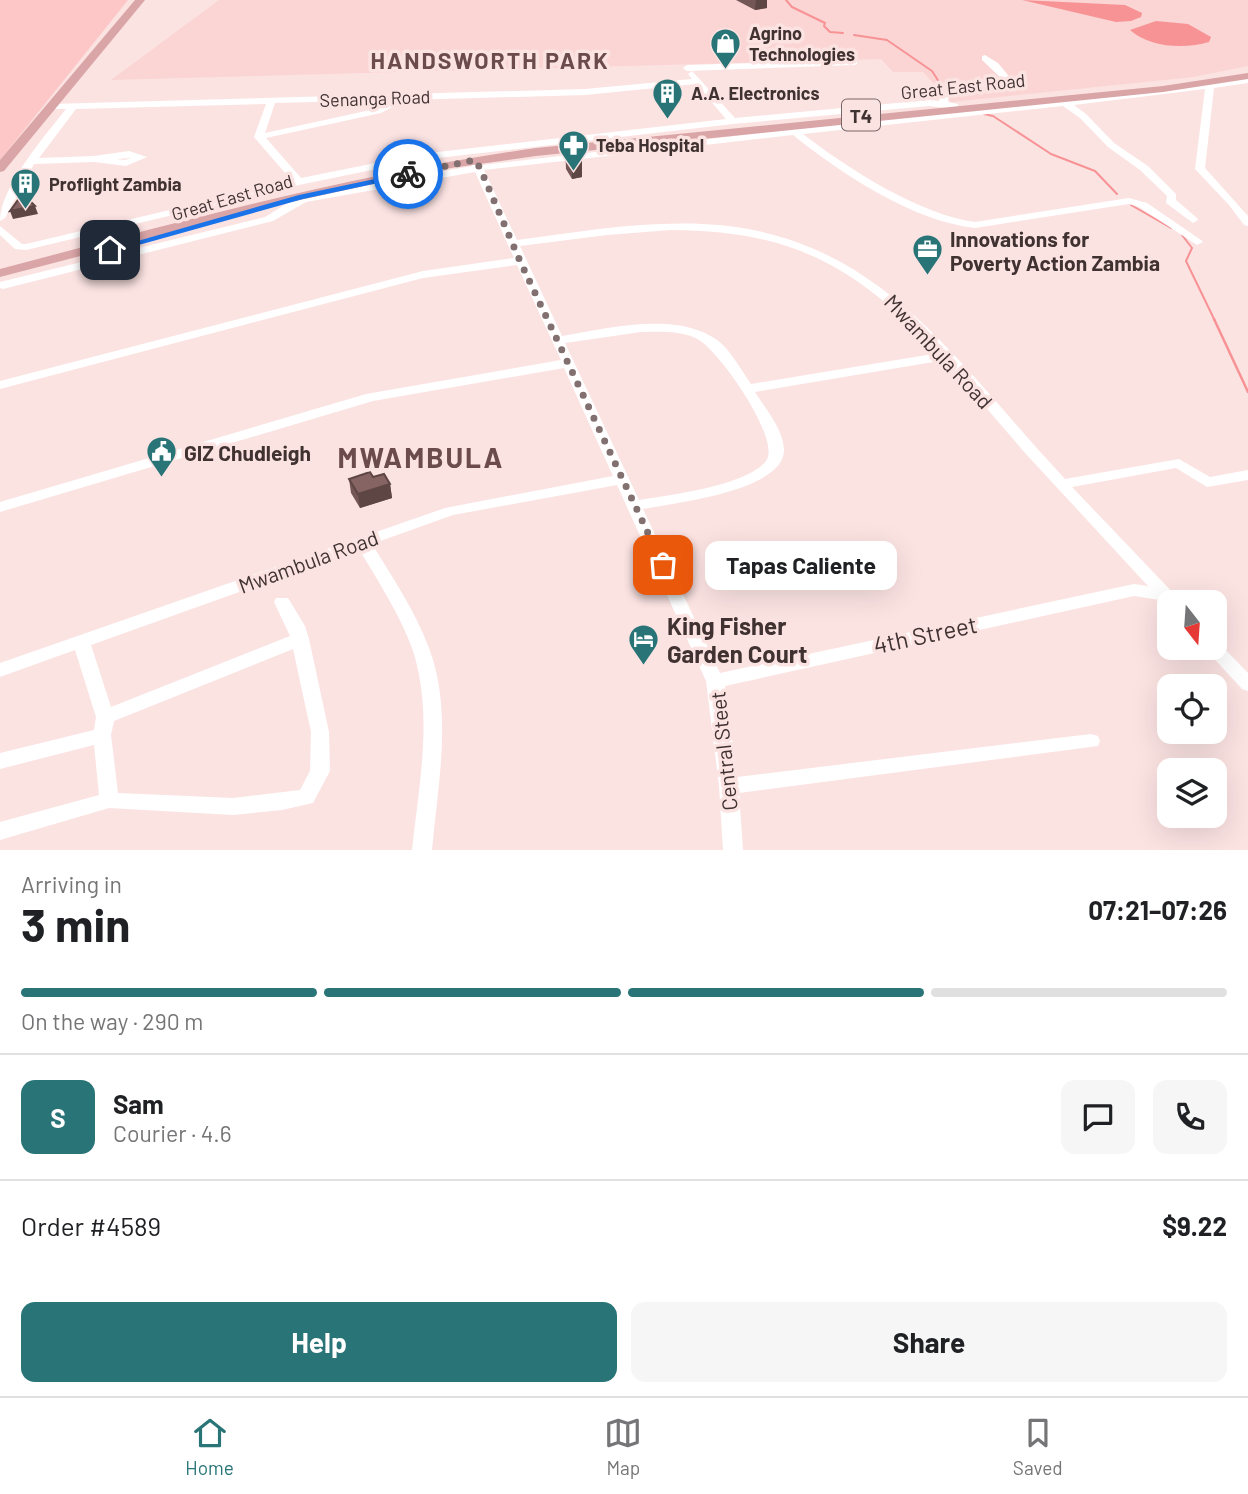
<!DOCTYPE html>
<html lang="en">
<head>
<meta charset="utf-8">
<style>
	:root { --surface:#fff; --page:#f6f6f6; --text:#202124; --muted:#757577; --line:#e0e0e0; --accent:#297477 }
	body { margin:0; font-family:Barlow,sans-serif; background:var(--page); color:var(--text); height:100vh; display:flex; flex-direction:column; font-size:26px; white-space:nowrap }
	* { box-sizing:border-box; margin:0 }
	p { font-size:23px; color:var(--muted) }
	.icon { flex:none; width:38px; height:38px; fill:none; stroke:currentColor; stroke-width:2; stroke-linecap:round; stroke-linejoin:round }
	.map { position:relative; height:850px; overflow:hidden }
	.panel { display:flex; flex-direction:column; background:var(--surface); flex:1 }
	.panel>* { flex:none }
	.needle { width:46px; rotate:163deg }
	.buttons { position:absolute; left:1157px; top:590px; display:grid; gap:14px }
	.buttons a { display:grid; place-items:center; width:70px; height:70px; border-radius:14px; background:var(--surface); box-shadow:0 7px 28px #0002; font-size:35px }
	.pin { position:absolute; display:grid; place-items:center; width:60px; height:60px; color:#fff; margin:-30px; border-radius:14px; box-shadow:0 4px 10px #0006 }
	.courier { position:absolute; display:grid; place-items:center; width:70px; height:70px; margin:-35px; border:5px solid #1a73e8; border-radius:50%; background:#fff; color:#222; box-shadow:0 2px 9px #0007 }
	.bubble { position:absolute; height:49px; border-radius:14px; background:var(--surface); box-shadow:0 7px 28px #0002; font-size:23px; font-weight:700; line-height:49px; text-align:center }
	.overview em { font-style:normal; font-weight:700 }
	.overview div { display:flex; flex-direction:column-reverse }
	.overview { display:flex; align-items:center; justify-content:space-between; height:119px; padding:0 21px }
	h1 { font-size:46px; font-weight:700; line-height:52px }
	.bar { display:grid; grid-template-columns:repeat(4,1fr); gap:10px 7px; align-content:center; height:84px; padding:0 21px }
	.bar i { height:9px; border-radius:5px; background:var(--line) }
	.bar .current { background:var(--accent) }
	.bar p { grid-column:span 4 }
	.line { display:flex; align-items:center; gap:18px; padding:0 21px; border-top:2px solid var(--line) }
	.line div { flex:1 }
	.round { display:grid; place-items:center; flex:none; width:74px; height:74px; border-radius:14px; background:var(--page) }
	.primary-button { display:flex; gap:14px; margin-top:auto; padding:14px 21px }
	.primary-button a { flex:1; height:80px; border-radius:14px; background:var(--accent); color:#fff; font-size:28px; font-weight:700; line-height:80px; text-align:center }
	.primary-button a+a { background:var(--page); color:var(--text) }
	.menu { display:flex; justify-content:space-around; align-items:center; height:98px; border-top:2px solid var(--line); background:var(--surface); font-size:19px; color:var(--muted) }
	.menu a { display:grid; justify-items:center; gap:4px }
	.menu .current { color:var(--accent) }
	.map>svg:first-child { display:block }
	.built { fill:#fbd4d4 }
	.green { fill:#fdc7c7 }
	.water { fill:#f79295 }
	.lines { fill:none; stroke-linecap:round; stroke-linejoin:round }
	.stream-far1 { stroke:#f79295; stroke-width:2 }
	.stream { stroke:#f79295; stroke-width:2.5 }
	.minor { fill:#fff; fill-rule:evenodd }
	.major { fill:#daa5a7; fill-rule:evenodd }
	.wall { fill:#735655 }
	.shaded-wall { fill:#5e4645 }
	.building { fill:#866463; stroke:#5e4645; stroke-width:2 }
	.route { fill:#1a73e8 }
	.done { stroke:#827070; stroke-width:7; stroke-dasharray:0 12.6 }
	.labels { text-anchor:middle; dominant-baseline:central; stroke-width:7; stroke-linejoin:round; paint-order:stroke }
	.far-poi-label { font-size:18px; font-weight:bold; fill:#413232; stroke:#fbe3e2; text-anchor:start }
	.far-street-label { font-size:18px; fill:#413232; stroke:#fbe3e2 }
	.shield { fill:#fbe3e2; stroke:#796767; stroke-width:2 }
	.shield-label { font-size:19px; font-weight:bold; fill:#413232 }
	.poi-label { font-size:21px; font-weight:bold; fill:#413232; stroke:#fbe3e2; text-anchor:start }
	.street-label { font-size:21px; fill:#413232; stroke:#fbe3e2 }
	.far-district-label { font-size:23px; font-weight:bold; letter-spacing:2px; fill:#6b4b4b; stroke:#fbe3e2 }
	.near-poi-label { font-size:24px; font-weight:bold; fill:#413232; stroke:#fbe3e2; text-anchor:start }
	.near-street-label { font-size:24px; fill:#413232; stroke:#fbe3e2 }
	.district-label { font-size:28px; font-weight:bold; letter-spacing:2px; fill:#6b4b4b; stroke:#fbe3e2 }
</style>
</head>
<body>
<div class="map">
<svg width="1248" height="850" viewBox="0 0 1248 850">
	<rect width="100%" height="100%" fill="#fbe3e2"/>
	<!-- built -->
	<polygon class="built" points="219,0 1248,0 1248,66 1193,77 951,102 923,72 893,72 881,59 111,80"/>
	<!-- green -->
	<polygon class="green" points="0,0 128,0 0,160"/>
	<!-- water -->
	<g class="water">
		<polygon points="1022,0 1125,5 1142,13 1141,17 1131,21 1116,22"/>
		<path d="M 1156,21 L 1188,24 L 1211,37 L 1209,42 C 1185,49 1150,48 1130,30 Z"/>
	</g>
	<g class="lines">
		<!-- stream-far1 -->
		<g class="stream-far1">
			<polyline points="786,0 792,7 825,23 824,26 830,32 843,33"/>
			<polyline points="854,35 887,40 932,71 941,85"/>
			<polyline points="984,114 993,116 1051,154 1095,171 1117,194"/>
			<polyline points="1131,205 1171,228"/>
			<polyline points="1182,235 1192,248 1186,261 1215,321"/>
		</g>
		<!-- stream -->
		<polyline class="stream" points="1214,319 1248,392"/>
		<!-- minor -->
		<g class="minor">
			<path d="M 985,55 L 998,63 L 1012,80 L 953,93 L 949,95 L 948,102 L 958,104 L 958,108 L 955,109 L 929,106 L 733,124 L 420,160 L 299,185 L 26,250 L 15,249 L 0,235 L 0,226 L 22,244 L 26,244 L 292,181 L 254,137 L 266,104 L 76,109 L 39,158 L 94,156 L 129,151 L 147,157 L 126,166 L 94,162 L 34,164 L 5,218 L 0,221 C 0,187 45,136 66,109 L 48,109 L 46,107 L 51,104 L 585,89 L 692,79 L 688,74 L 692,71 L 735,118 L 929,100 L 939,101 L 941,94 L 947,89 L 1002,79 L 982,60 L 982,56 ZM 696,84 L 726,119 L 420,154 L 301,178 L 266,138 L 381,113 L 405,100 L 585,95 ZM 393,100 L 375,109 L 265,133 L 275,103 ZM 131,158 L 125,160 L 116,159 Z"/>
			<polygon points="857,60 857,64 854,65 687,71 683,68 687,65"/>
			<path d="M 1248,77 L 1248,83 L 1214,88 L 1205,168 L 1248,216 L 1248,226 L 1244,225 L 1229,205 L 1195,169 L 1205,89 L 1074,105 L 1086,114 L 1114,143 L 1148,166 L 1176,194 L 1176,200 L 1197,218 L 1198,220 L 1193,223 L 1166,203 L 1167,196 L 1140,170 L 1108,147 L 1080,118 L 1063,106 L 803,134 C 847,168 920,215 975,222 L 1129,198 L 1147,203 L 1201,240 L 1203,242 L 1197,245 L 1139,207 L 1129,204 L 975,228 C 912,221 842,174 793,135 L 484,170 L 517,240 C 578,232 641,221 703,224 C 879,232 956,363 1065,479 L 1179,459 L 1210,477 L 1248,470 L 1248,480 L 1207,487 L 1176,468 L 1072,487 L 1178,598 L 1180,602 L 1169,602 L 1169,607 L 1160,600 L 1134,596 L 725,686 L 737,777 L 1091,734 L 1098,736 L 1100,741 L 1098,746 L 739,793 L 743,850 L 723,850 L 719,786 L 706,681 L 617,485 L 453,515 L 372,544 C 393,578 415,611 429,648 C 453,712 438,783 432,850 L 412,850 C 419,784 434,713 412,648 C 399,613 378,581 359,549 L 91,645 L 111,707 L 290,636 L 274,602 L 276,598 L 288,598 L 305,626 L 309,639 L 329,732 L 330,771 L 313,803 L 282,810 L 233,815 L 109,808 L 0,840 L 0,822 L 99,795 L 94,745 L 0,769 L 0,753 L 94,730 L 96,717 L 75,650 L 0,677 L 0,663 L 445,508 L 613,476 L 564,368 L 373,401 L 0,512 L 0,502 L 366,394 L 561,360 L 517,265 L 423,278 L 0,389 L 0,381 L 423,271 L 514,258 L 475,172 L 306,202 L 273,221 L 3,289 L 0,288 L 0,282 L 265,217 L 291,201 L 304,196 L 472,166 L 470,161 L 475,158 L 479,159 L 482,165 L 787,130 L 792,127 L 797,129 L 1169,89 ZM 671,230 C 795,231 854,266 939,353 L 751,384 C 742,371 733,355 722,344 C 683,309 608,328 562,336 L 520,246 L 607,235 ZM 641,332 C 660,332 682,330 699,340 C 719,351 782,440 766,461 C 747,486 670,495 639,500 L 565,343 ZM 945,360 L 1026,454 L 1148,586 L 1134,584 L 720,673 L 643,509 C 673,503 786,491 784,449 C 783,429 765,408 755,392 ZM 293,649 L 311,732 L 310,771 L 300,790 L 233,798 L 118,793 L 111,735 L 114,721 Z"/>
			<polygon points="1214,642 1220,644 1248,673 1248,691 1242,689 1208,652 1206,648 1214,648"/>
		</g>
		<!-- major -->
		<g class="major">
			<polygon points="135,0 145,0 4,171 0,172 0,160"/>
			<path d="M 1248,73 L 1248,79 L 1163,92 L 536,156 L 437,170 L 268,207 L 0,277 L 0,269 C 178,222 353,174 536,148 L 1163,86 Z"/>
		</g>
	</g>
	<!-- wall -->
	<g class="wall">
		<polygon points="736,0 767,0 767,8 755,10"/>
		<polygon points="565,146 582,154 582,177 572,179 566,169"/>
		<polygon points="373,477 390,484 392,498 360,508 351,493 349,479"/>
	</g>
	<!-- shaded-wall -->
	<g class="shaded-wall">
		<polygon points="756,0 767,0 767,8 755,10"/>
		<polygon points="582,154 582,177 572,179 572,156"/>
		<polygon points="35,206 38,214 13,219 10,211"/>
		<polygon points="390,484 392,498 360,508 358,494"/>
	</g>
	<!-- building -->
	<g class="building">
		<polygon points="576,145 582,154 572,156 565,146"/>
		<polygon points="27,198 35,206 10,211 18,200"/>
		<polygon points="370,472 373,477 384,474 390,484 358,494 349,479"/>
	</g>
	<!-- route -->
	<polygon class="route" points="408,172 411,176 303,199 110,253 106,250 299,195"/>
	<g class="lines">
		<!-- done -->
		<polyline class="done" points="408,174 475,160 480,168 520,261 663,565"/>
	</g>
	<!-- icons -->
	<defs>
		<symbol id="shop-pin" viewBox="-11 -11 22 30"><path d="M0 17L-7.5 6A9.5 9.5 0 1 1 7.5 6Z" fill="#297477" stroke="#fbe3e2"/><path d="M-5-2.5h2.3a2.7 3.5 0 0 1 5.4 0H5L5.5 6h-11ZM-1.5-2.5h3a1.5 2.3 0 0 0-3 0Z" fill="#fff"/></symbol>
		<symbol id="building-pin" viewBox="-11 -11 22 30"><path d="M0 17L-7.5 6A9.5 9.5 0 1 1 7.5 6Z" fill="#297477" stroke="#fbe3e2"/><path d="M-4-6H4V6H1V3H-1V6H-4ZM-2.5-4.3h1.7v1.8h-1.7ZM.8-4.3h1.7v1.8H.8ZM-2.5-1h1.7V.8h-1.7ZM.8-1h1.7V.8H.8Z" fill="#fff"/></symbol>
		<symbol id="pharmacy-pin" viewBox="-11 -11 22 30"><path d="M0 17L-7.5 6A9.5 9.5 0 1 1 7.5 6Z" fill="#297477" stroke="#fbe3e2"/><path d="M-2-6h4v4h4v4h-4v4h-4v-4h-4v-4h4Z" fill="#fff"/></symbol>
		<symbol id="office-pin" viewBox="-11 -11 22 30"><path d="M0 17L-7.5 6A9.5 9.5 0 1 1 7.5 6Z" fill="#297477" stroke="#fbe3e2"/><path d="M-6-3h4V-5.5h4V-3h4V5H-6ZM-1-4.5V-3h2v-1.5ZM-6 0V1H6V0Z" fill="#fff"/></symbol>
		<symbol id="civic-pin" viewBox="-11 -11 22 30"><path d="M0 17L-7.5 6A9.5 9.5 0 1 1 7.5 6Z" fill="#297477" stroke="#fbe3e2"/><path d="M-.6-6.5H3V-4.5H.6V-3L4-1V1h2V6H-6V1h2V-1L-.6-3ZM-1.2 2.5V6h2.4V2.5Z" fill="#fff"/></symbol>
		<symbol id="hotel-pin" viewBox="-11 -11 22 30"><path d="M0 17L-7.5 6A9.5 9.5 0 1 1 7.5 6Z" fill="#297477" stroke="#fbe3e2"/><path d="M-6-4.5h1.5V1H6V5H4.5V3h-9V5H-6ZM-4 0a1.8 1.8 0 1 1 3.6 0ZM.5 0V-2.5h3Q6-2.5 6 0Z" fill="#fff"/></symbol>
	</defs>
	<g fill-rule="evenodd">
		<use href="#shop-pin" x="708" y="26" width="35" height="47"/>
		<use href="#building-pin" x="650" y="76" width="35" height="47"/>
		<use href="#pharmacy-pin" x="556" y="128" width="35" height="47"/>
		<use href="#building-pin" x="8" y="166" width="35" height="47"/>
		<use href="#office-pin" x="910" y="232" width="35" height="47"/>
		<use href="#civic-pin" x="144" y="434" width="35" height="47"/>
		<use href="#hotel-pin" x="626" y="622" width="35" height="47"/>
	</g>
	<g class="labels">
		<!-- far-poi labels -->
		<g class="far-poi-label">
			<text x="749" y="33">Agrino<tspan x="749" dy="21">Technologies</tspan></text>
			<text x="691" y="93">A.A. Electronics</text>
			<text x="596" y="145">Teba Hospital</text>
			<text x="49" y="184">Proflight Zambia</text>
		</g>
		<!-- far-street labels -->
		<g class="far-street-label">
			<text transform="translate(963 86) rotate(-6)">Great East Road</text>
			<text transform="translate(375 98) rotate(-2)">Senanga Road</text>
			<text transform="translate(232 197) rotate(-16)">Great East Road</text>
		</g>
		<!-- shield labels -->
		<rect class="shield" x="842" y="99.5" width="38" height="31" rx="5"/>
		<g class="shield-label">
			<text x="861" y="115">T4</text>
		</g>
		<!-- poi labels -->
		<g class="poi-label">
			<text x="950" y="238">Innovations for<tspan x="950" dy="24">Poverty Action Zambia</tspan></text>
			<text x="184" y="452">GIZ Chudleigh</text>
		</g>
		<!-- street labels -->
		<g class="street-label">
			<text transform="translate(939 351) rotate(47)">Mwambula Road</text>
			<text transform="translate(308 561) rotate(-20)">Mwambula Road</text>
			<text transform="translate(723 751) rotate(-96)">Central Steet</text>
		</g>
		<!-- far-district labels -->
		<g class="far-district-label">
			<text x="490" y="60">HANDSWORTH PARK</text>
		</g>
		<!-- near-poi labels -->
		<g class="near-poi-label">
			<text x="667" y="625">King Fisher<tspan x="667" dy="28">Garden Court</tspan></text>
		</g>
		<!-- near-street labels -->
		<g class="near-street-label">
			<text transform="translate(925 634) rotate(-12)">4th Street</text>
		</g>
		<!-- district labels -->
		<g class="district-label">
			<text x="421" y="457">MWAMBULA</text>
		</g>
	</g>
</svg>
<div class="buttons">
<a><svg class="needle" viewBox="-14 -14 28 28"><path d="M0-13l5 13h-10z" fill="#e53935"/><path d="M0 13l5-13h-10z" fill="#757577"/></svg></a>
<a><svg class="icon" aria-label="locate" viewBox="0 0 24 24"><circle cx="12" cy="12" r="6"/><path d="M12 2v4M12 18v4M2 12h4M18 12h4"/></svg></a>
<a><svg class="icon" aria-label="layers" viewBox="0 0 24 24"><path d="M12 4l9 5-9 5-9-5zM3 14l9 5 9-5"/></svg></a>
</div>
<div class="pin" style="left:663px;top:565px;background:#ea580c"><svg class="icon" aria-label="bag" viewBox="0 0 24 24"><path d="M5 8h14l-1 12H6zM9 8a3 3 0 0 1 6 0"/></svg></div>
<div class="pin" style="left:110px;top:250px;background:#1f2937"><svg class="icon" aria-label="home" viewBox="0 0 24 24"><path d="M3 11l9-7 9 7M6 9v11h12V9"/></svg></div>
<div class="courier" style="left:408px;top:174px"><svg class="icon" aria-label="bike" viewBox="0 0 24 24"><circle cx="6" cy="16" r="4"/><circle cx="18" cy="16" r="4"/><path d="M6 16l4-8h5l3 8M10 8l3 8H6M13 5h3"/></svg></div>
<div class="bubble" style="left:705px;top:541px;width:192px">Tapas Caliente</div>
</div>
<section class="panel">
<div class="overview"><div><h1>3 min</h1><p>Arriving in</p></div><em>07:21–07:26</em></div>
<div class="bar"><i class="current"></i><i class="current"></i><i class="current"></i><i></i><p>On the way · 290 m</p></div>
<div class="line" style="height:126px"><b class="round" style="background:var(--accent);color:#fff">S</b><div><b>Sam</b><p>Courier · 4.6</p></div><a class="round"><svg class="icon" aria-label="chat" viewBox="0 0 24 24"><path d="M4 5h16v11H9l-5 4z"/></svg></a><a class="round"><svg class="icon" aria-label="phone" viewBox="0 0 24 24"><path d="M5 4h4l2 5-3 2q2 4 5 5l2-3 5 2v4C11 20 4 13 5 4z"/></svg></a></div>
<div class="line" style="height:91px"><div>Order #4589</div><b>$9.22</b></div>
<div class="primary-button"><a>Help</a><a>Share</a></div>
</section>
<nav class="menu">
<a class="current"><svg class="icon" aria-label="home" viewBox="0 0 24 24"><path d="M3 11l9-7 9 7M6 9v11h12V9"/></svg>Home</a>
<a><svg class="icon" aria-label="map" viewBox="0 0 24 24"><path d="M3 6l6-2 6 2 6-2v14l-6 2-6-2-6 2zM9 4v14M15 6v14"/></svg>Map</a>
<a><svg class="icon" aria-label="saved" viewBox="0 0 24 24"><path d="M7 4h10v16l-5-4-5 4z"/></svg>Saved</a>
</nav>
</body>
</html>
